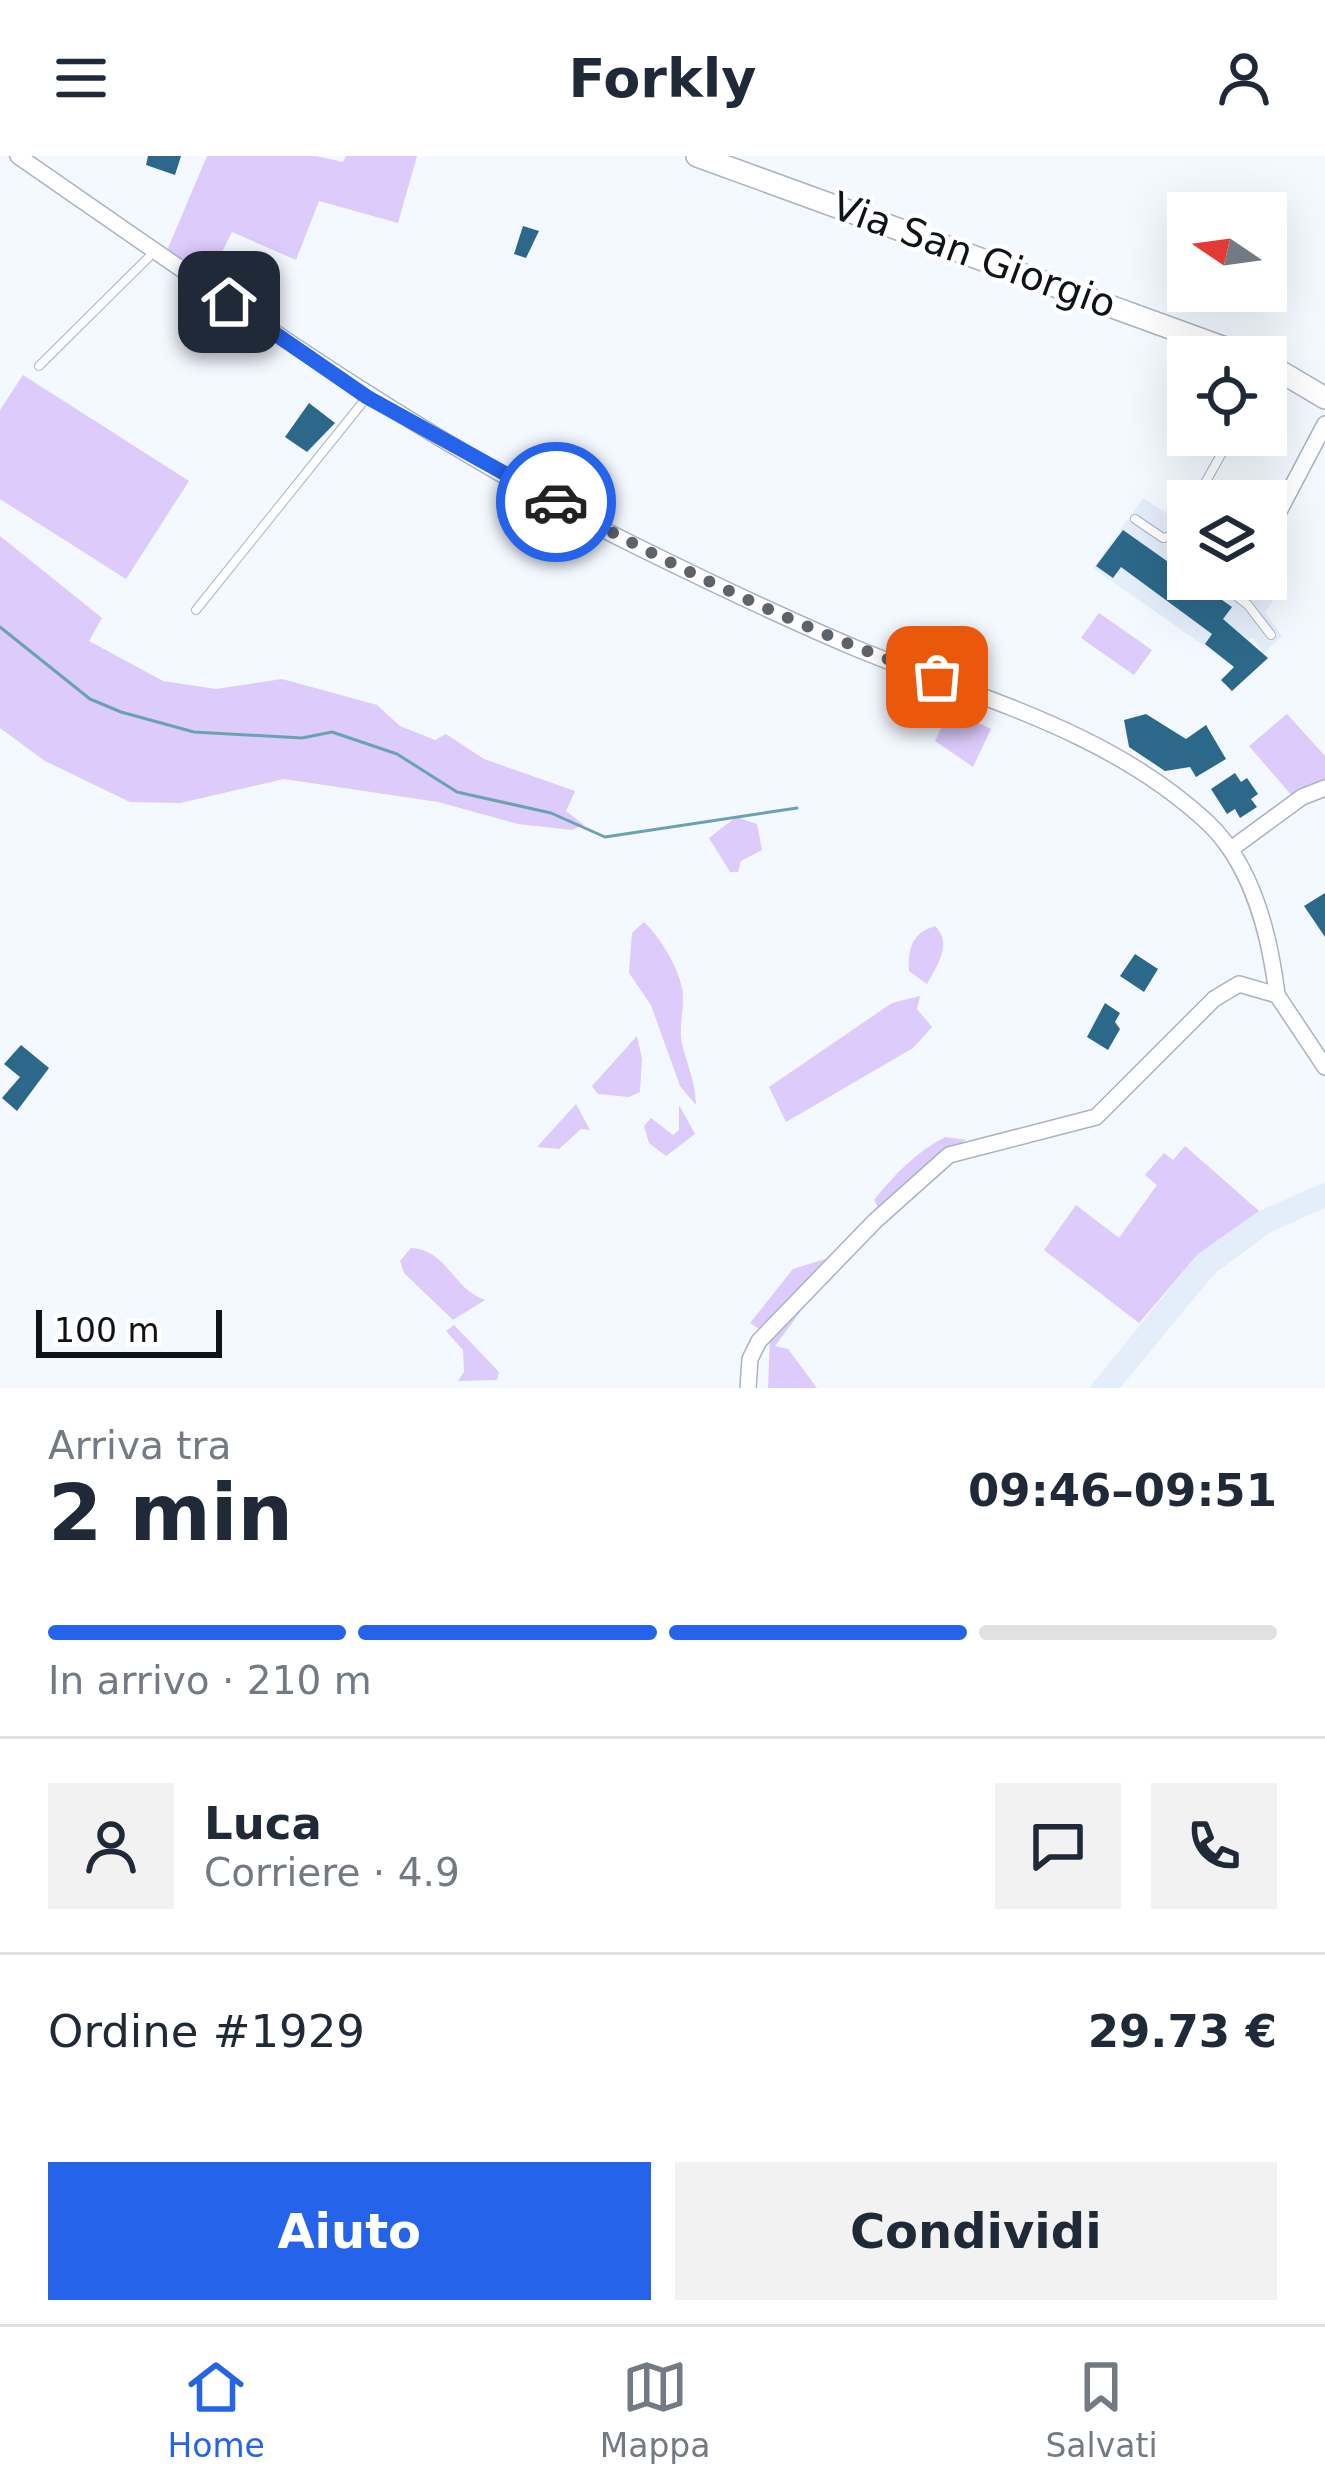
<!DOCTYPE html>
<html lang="it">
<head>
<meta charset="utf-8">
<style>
	:root { --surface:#fff; --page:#f2f2f3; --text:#1f2937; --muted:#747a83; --line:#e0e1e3; --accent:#2563eb }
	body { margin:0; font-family:"DejaVu Sans",sans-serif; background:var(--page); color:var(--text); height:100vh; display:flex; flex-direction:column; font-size:45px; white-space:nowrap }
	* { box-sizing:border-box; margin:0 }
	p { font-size:39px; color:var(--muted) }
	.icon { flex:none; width:66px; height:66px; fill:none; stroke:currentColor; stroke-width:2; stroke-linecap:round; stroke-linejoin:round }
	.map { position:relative; height:1232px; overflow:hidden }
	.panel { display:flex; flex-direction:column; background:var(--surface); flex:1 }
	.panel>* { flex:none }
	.needle { width:78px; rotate:283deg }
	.buttons { position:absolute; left:1167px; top:36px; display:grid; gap:24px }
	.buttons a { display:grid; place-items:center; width:120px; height:120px; border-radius:0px; background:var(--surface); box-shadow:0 12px 48px #0002; font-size:60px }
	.scale { position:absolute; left:36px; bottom:30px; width:186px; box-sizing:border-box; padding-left:12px; border:6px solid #0f1318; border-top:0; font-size:33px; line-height:42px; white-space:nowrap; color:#0f1318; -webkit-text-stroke:9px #fff; paint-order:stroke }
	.pin { position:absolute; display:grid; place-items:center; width:102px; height:102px; color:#fff; margin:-51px; border-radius:24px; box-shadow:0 6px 18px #0006 }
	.courier { position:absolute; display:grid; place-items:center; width:120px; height:120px; margin:-60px; border:9px solid #2563eb; border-radius:50%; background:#fff; color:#222; box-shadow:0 3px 15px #0007 }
	.headline em { font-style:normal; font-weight:700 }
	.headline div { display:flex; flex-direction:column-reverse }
	.headline { display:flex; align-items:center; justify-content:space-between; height:204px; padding:0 48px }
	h1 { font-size:78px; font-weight:700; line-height:90px }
	.bar { display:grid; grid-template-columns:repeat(4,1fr); gap:18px 12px; align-content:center; height:144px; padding:0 48px }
	.bar i { height:15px; border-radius:9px; background:var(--line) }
	.bar .current { background:var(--accent) }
	.bar p { grid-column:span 4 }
	.line { display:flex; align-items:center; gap:30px; padding:0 48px; border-top:3px solid var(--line) }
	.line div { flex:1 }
	.round { display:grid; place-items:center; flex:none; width:126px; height:126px; border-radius:0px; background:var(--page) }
	.primary-button { display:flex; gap:24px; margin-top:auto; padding:24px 48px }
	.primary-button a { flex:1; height:138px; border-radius:0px; background:var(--accent); color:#fff; font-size:48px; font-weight:700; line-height:138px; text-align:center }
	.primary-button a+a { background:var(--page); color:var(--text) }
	header { display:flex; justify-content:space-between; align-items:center; height:156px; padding:0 48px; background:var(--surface); font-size:54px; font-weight:700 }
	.tabs { display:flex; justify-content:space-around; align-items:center; height:168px; border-top:3px solid var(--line); background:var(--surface); font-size:33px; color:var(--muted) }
	.tabs a { display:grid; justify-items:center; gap:6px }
	.tabs .current { color:var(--accent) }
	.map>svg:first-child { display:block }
	.built { fill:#e4edfa }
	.green { fill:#dccbfb }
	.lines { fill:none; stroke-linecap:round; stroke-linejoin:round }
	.stream { stroke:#6ba2b1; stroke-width:3 }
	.building { fill:#2c6889 }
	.lane-casing { stroke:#a9b3c2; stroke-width:10 }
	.street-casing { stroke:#a9b3c2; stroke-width:18 }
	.secondary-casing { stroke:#a9b3c2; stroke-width:24 }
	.lane { stroke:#fff; stroke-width:8 }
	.street { stroke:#fff; stroke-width:15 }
	.secondary { stroke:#fff; stroke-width:21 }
	.done { stroke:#5f6369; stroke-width:12; stroke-dasharray:0 21.6 }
	.route { stroke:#2563eb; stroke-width:15 }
	.labels { text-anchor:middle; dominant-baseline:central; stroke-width:9; stroke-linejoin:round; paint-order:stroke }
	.street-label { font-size:39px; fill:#0f1318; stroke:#fff }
</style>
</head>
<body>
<header><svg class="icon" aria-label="menu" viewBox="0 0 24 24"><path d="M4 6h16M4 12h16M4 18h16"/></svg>Forkly<svg class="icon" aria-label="person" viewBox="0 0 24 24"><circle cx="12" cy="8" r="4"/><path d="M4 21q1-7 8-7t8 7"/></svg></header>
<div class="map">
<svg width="1325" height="1232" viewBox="0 0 1325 1232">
	<rect width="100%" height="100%" fill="#f4f8ff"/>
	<!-- built -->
	<g class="built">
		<polygon points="1143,342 1188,372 1188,423 1264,423 1280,434 1265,457 1282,480 1264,497 1252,482 1227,506 1093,412"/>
		<polygon points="1325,1026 1325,1052 1271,1076 1215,1117 1120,1232 1089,1232 1198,1098 1259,1055"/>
	</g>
	<!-- green -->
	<g class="green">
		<polygon points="207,0 316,0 343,6 346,0 417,0 398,67 319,45 296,104 232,76 207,126 166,97"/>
		<polygon points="23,219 189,325 126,423 0,343 0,254"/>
		<polygon points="0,380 102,462 89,485 163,525 216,533 282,523 377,549 400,570 435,584 446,578 484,603 575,635 566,655 584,669 572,674 518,668 438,646 284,623 180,647 130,646 45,605 0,572"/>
		<polygon points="1099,457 1152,494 1134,519 1081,482"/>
		<polygon points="950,553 991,573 973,611 935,585"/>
		<polygon points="1287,558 1325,600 1325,627 1293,641 1249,590"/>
		<polygon points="736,661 757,668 762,694 741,705 738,716 730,716 709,682"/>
		<path d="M 644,766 C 661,782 684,819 683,843 C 683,860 678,876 683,892 C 689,913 695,926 696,949 L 680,930 L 651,849 L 629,817 L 632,777 Z"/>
		<path d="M 935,770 C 953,787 937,810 927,828 L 909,815 C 908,792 912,777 935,770 Z"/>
		<polygon points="920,840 917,853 932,871 913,892 786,966 769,931 892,847"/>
		<polygon points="637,880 642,903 640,936 629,941 598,938 592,930"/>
		<polygon points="576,948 590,974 581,973 559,993 537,991"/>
		<polygon points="679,949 695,978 666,1000 649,987 644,970 651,962 673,979 679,974"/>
		<path d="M 945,981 L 966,984 L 941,998 L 879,1053 L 874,1044 C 894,1019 916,996 945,981 Z"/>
		<polygon points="1185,990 1259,1055 1198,1098 1139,1167 1044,1094 1076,1049 1119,1082 1157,1029 1145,1019 1164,997 1173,1004"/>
		<path d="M 411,1092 C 448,1094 452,1133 485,1144 L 453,1164 L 404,1117 L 400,1105 Z"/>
		<polygon points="825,1103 826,1121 775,1190 788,1193 817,1232 768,1232 770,1180 750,1167 793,1113"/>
		<polygon points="454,1169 499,1216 497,1224 458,1225 464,1216 463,1194 446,1175"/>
	</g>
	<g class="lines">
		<!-- stream -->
		<polyline class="stream" points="0,471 90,543 121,556 194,576 302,582 332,576 397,598 457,636 551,657 605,681 797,652"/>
	</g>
	<!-- building -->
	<g class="building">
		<polygon points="148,0 181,0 175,19 146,9"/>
		<polygon points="523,70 539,75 526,102 514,98"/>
		<polygon points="309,247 335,267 307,296 285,281"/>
		<polygon points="1123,374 1232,451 1223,463 1268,502 1232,535 1221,524 1234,511 1205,488 1212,478 1121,411 1113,422 1096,410"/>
		<polygon points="1146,558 1186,583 1206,569 1226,603 1196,621 1190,611 1165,615 1129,591 1124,564"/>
		<polygon points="1235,617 1241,626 1247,622 1258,638 1251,643 1257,651 1240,662 1235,653 1227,658 1211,633"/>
		<polygon points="1325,737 1325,781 1304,750"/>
		<polygon points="1135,798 1158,813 1144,836 1120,820"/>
		<polygon points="1105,847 1120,857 1115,866 1120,873 1108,894 1087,881"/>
		<polygon points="21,889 49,912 17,955 2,942 20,921 4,908"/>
	</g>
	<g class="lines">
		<defs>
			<g id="lane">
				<polyline points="39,210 154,96"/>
				<polyline points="1195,345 1232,279"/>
				<polyline points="1188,358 1174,387 1188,401"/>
				<polyline points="1135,363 1163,382 1173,380"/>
				<polyline points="1215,423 1248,449 1271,479"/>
				<polyline points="196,454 367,241"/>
			</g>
			<g id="street">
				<path d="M 18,0 C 219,139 418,283 638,391 C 711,427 786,463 860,494 C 981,543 1109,575 1207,666 C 1252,708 1270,780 1277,839"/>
				<polyline points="1266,380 1325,268"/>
				<polyline points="1231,693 1302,641 1325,632"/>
				<polyline points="748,1232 750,1203 759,1185 875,1065 949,999 1096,961 1214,843 1239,828 1277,839 1325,911"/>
			</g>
			<g id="secondary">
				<polyline points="697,0 1250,201"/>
				<polyline points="1266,207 1325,242"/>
			</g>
		</defs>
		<!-- lane casing -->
		<use href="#lane" class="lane-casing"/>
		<!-- street casing -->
		<use href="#street" class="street-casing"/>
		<!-- secondary casing -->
		<use href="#secondary" class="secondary-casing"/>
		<!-- lane -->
		<use href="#lane" class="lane"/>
		<!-- street -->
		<use href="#street" class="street"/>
		<!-- secondary -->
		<use href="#secondary" class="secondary"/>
	</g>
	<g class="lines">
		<!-- done -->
		<path class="done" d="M 556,346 C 678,413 805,475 937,521"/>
		<!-- route -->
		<polyline class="route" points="229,146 367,241 556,346"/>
	</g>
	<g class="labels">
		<!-- street labels -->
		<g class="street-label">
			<text transform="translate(974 99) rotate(20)">Via San Giorgio</text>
		</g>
	</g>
</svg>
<div class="buttons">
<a><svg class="needle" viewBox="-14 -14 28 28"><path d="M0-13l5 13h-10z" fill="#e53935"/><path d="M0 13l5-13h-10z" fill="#747a83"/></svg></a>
<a><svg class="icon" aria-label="locate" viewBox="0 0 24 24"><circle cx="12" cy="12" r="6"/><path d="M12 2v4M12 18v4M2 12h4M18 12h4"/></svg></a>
<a><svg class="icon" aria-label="layers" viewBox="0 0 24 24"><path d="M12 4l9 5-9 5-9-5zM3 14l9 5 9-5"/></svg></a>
</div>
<div class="scale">100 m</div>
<div class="pin" style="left:937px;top:521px;background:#ea580c"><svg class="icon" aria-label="bag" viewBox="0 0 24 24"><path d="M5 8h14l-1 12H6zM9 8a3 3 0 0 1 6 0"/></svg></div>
<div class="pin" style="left:229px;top:146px;background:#1f2937"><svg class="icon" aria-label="home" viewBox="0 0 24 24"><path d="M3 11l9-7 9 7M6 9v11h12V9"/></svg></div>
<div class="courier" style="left:556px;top:346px"><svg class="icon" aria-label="car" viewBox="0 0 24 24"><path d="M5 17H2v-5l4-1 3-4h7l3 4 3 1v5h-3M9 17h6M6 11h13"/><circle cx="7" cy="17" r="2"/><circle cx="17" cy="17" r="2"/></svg></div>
</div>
<section class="panel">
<div class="headline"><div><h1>2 min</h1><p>Arriva tra</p></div><em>09:46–09:51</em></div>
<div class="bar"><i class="current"></i><i class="current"></i><i class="current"></i><i></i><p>In arrivo · 210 m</p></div>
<div class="line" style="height:216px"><a class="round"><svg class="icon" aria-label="person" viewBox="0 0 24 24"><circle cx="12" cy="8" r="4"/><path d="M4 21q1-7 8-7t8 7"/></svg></a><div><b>Luca</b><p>Corriere · 4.9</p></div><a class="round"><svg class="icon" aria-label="chat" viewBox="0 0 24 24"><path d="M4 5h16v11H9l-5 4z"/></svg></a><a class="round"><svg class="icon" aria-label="phone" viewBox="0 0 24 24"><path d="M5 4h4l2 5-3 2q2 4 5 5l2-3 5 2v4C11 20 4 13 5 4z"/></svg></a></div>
<div class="line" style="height:156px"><div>Ordine #1929</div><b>29.73 €</b></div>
<div class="primary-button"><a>Aiuto</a><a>Condividi</a></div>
</section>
<nav class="tabs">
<a class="current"><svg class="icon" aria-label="home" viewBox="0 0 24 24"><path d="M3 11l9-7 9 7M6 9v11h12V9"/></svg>Home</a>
<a><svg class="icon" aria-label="map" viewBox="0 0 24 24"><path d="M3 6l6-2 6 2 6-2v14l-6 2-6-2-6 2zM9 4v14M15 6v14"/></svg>Mappa</a>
<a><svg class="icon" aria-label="saved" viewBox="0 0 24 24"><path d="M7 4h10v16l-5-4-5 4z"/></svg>Salvati</a>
</nav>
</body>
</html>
